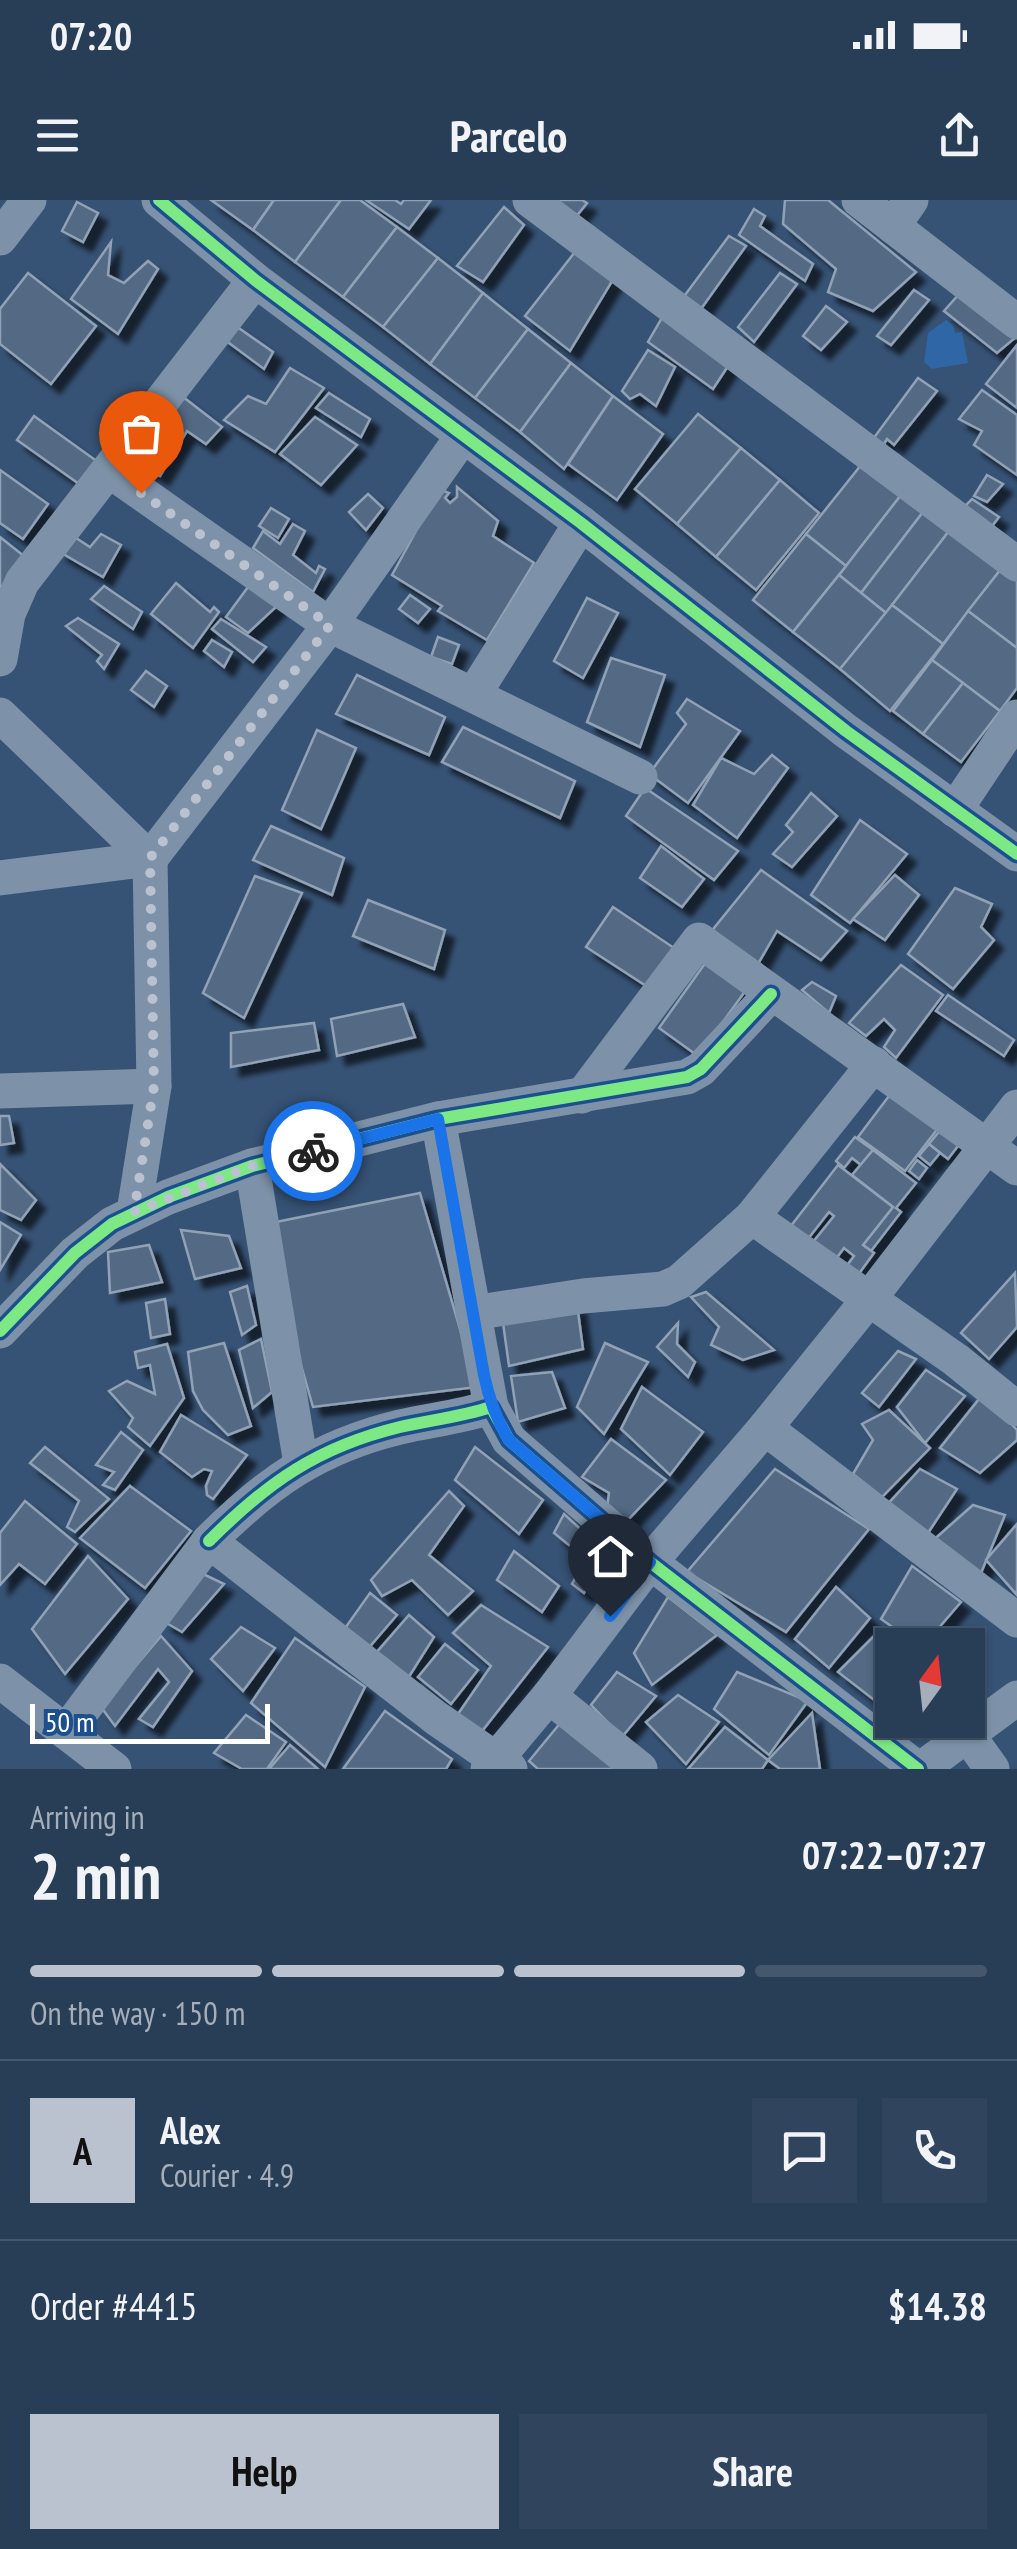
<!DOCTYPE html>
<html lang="en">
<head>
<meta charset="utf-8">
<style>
	:root { --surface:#283e57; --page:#30455d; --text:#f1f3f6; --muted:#a5aeba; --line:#44576d; --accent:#b9c2ce }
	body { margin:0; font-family:"PT Sans Narrow",sans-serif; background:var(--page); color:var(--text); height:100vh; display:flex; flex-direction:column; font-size:38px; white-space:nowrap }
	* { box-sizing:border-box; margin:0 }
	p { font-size:32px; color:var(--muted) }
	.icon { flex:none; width:55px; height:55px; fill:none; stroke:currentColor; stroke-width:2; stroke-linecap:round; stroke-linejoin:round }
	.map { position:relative; height:1569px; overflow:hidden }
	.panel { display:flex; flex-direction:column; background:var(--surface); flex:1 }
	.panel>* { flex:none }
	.needle { width:65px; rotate:15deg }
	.buttons { position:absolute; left:875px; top:1428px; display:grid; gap:20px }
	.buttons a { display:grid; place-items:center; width:110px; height:110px; border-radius:0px; background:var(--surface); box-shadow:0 2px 8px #0004,0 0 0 2px var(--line); font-size:50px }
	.scale { position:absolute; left:30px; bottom:25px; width:240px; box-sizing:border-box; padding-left:10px; border:5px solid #fff; border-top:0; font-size:28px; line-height:35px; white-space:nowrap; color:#fff; -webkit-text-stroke:8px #1b4f8f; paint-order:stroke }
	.pin { position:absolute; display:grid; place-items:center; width:85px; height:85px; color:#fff; margin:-102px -42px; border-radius:50% 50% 50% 0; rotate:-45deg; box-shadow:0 0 10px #0007 }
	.pin .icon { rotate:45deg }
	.courier { position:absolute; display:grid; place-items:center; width:100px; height:100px; margin:-50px; border:8px solid #1a73e8; border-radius:50%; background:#fff; color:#222; box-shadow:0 2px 12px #0007 }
	.summary em { font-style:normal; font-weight:600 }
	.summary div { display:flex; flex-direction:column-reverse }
	.summary { display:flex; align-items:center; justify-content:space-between; height:170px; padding:0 30px }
	h1 { font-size:65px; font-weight:600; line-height:75px }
	.bar { display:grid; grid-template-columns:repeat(4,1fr); gap:15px 10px; align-content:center; height:120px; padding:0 30px }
	.bar i { height:12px; border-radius:8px; background:var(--line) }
	.bar .selected { background:var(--accent) }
	.bar p { grid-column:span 4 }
	.line { display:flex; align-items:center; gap:25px; padding:0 30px; border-top:2px solid var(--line) }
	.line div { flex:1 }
	.round { display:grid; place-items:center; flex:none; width:105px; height:105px; border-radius:0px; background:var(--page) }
	.action { display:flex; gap:20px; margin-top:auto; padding:20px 30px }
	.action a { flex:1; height:115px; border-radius:0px; background:var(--accent); color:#111; font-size:40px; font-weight:600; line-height:115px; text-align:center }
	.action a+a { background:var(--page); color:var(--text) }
	.status { display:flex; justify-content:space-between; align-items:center; height:70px; padding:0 50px; background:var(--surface); direction:ltr }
	.status svg { height:28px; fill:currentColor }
	header { display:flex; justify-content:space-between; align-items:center; height:130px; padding:0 30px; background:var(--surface); font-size:45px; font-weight:600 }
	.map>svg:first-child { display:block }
	.green { fill:#2f66a5 }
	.building { fill:#526984; stroke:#92a2b6; stroke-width:2.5; filter:url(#shadow) }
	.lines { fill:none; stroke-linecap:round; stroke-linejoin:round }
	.minor { stroke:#7d92a8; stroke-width:35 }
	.cycleway-casing { stroke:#1b4f8f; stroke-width:19 }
	.cycleway { stroke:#7ce984; stroke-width:12 }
	.done { stroke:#b9c2ce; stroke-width:10; stroke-dasharray:0 18 }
	.route { stroke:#1a73e8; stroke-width:12 }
</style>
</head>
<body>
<div class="status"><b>07:20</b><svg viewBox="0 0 49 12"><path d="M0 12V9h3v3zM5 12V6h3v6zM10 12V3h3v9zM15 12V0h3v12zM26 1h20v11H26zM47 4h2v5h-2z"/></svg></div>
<header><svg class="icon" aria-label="menu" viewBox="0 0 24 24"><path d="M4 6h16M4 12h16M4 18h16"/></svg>Parcelo<svg class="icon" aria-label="share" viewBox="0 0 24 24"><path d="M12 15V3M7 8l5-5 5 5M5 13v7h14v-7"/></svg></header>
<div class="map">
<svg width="1017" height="1569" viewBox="0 0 1017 1569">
	<defs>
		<filter id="shadow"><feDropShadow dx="9" dy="9" stdDeviation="2.5" flood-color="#0009"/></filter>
	</defs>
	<rect width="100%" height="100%" fill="#365274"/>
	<!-- green -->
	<polygon class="green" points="946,120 953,125 955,133 962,132 968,163 932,169 924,162 928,133"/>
	<!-- building -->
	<g class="building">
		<polygon points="211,0 274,0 253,30"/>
		<polygon points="274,0 341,0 295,62 253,30"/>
		<polygon points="341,0 360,0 397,27 343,97 295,62"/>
		<polygon points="366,0 395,0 401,4 404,0 431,0 409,29"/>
		<polygon points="552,0 582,0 587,3 575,18"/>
		<polygon points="785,0 828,0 916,72 873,111 828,92 836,69 783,24"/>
		<polygon points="77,2 98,13 83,42 62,31"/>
		<polygon points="504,7 524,25 483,82 457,66"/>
		<polygon points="754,9 765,16 760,26 813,64 805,81 739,35"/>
		<polygon points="397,27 438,58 383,127 343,97"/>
		<polygon points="729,36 746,46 701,109 682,99"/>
		<polygon points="111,42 108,75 124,83 148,61 158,69 118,134 71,99"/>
		<polygon points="575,52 614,78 570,151 525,116"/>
		<polygon points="438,58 483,93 430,164 383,127"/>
		<polygon points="28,73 96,126 51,184 0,144 0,109"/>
		<polygon points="780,73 797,84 754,142 738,127"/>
		<polygon points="914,90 929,100 891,145 877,136"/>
		<polygon points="483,93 528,129 475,198 430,164"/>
		<polygon points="960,93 1016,137 997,153 944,111"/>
		<polygon points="826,106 847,122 821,150 803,136"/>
		<polygon points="663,116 730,163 713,189 648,142"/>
		<polygon points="233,124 273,152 264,169 221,137"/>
		<polygon points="528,129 571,163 520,232 475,198"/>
		<polygon points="1017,145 1017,208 986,184"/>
		<polygon points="648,150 675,167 656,206 640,194 630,199 622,191"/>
		<polygon points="571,163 613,196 564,269 520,232"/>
		<polygon points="290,168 324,188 275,252 224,220 248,196 266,204"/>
		<polygon points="918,178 937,191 894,245 887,239 882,247 873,239"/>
		<polygon points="982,190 1017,215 1017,275 974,245 982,231 959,219"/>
		<polygon points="178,193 222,227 206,244 187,231 160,276 122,255"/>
		<polygon points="329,193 370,219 361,237 316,208"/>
		<polygon points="613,196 663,234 617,300 568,264"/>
		<polygon points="698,214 741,248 677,324 635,289"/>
		<polygon points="34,216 98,262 82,286 17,240"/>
		<polygon points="315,217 357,245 321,285 280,254"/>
		<polygon points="741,248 780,280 716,357 677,324"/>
		<polygon points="861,265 901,295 846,366 806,334"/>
		<polygon points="0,270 48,304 23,339 0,323"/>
		<polygon points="987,275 1003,284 987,302 974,296"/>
		<polygon points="780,280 819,313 756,390 716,357"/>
		<polygon points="457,287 498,321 493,336 534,363 487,440 438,411 442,406 392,375 439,289 449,293 445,298 450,303 457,297"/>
		<polygon points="368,294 383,308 366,330 349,312"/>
		<polygon points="901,295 923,312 861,393 839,375"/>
		<polygon points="972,299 999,317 989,330 961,310"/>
		<polygon points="271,308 289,319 278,338 259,326"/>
		<polygon points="923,312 949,331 886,413 861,393"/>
		<polygon points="293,324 305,331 293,355 316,373 319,366 325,369 313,392 253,348 263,331 280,344"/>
		<polygon points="949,331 1001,369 943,444 892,405"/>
		<polygon points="101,334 121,345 103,377 58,351 73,336 90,347"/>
		<polygon points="806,334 846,366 793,432 753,400"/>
		<polygon points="0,337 25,357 0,389"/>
		<polygon points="1001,369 1017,380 1017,448 968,411"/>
		<polygon points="839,375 886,413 840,469 793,432"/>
		<polygon points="176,383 210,412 214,407 219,412 193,448 151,414"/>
		<polygon points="104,386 142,412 133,429 91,399"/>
		<polygon points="248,387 278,405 248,433 226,417"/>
		<polygon points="410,395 430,409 418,423 399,409"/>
		<polygon points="587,398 618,413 583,478 554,461"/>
		<polygon points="892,405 943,444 890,511 840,469"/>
		<polygon points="968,411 1017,448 1017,488 1000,511 932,460"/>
		<polygon points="78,418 119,444 104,469 97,461 102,455 66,426"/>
		<polygon points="221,419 266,447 253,462 212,429"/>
		<polygon points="438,437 459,445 452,464 431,457"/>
		<polygon points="212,440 232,452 224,467 204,451"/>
		<polygon points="611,458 665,475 640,547 587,522"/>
		<polygon points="932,460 963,483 923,534 893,511"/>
		<polygon points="146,471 167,486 154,507 131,490"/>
		<polygon points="357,475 445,517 429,555 336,514"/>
		<polygon points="963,483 1000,511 961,562 923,534"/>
		<polygon points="687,499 740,531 688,603 649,574 686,524 677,513"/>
		<polygon points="463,527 575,581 560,618 442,562"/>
		<polygon points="317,530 356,548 321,629 282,610"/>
		<polygon points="772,555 788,568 737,638 693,605 721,558 754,574"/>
		<polygon points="645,588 738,651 714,680 626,616"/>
		<polygon points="811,593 837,616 792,667 773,654 793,632 786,625"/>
		<polygon points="860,620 907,654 850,723 811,695"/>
		<polygon points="271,626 344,658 332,695 253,660"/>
		<polygon points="661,646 704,679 682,707 640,678"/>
		<polygon points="761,670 847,731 821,760 777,731 758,764 710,733"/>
		<polygon points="895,675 919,695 885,740 853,719"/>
		<polygon points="255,676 302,693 244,818 203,793"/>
		<polygon points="955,688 992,704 981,727 994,740 953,789 908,754"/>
		<polygon points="368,700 445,730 434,769 353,736"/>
		<polygon points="613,707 680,752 654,791 586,747"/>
		<polygon points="706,762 746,790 698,856 659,828"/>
		<polygon points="901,765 943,795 896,858 884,847 895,830 884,819 866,836 849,823"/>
		<polygon points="812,782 836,796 829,813 802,790"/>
		<polygon points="948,795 1014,840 1004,856 936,811"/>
		<polygon points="403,804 415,837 337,856 331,819"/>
		<polygon points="314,823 319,850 231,867 231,833"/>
		<polygon points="892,892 939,927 905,971 858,937"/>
		<polygon points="0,916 9,916 14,943 0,945"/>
		<polygon points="942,928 961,942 948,959 929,944"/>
		<polygon points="855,937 873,950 861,965 852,958 844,968 836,961"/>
		<polygon points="929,944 940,953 930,965 919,956"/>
		<polygon points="873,950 916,983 896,1008 901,1012 871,1051 863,1045 893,1007 852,975"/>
		<polygon points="917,960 927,968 919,979 909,971"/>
		<polygon points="0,964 36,1000 21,1020 0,1010"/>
		<polygon points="838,965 893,1007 863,1045 874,1053 855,1079 843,1071 854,1056 844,1048 832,1064 809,1047 834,1016 829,1012 804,1044 787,1031"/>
		<polygon points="420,993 477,1187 313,1207 261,1025"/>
		<polygon points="0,1022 21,1035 0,1070"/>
		<polygon points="181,1030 229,1036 241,1068 195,1079"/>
		<polygon points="149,1045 162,1082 110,1093 108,1052"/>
		<polygon points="1015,1073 1017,1127 989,1159 961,1133"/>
		<polygon points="247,1086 256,1125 242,1135 230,1092"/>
		<polygon points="706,1092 774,1150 743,1160 711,1145 719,1127 691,1097"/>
		<polygon points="165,1099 170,1134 151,1138 146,1103"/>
		<polygon points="577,1104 583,1149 509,1166 503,1123"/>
		<polygon points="678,1123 677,1144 695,1162 688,1177 657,1147"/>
		<polygon points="261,1139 272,1192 253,1208 239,1150"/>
		<polygon points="224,1143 251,1226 228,1235 203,1210 193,1191 188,1152"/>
		<polygon points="605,1143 648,1162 604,1234 577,1207"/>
		<polygon points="167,1144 184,1198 150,1246 128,1227 133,1218 109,1191 127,1181 155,1194 150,1165 138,1168 135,1152"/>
		<polygon points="898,1151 916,1159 879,1207 862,1193"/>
		<polygon points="926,1170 965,1196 925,1243 897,1207"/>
		<polygon points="552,1172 565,1208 518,1222 511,1176"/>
		<polygon points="642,1187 703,1232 670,1275 621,1229"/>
		<polygon points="983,1194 1017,1230 1017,1240 980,1273 940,1248"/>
		<polygon points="889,1210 930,1248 882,1297 853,1274 873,1240 862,1224"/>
		<polygon points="181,1215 247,1255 213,1299 207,1295 206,1286 212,1271 204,1269 192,1277 160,1252"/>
		<polygon points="121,1232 143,1250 115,1290 103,1285 114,1272 96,1265"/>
		<polygon points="611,1239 666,1280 625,1323 607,1308 609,1293 582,1277"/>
		<polygon points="45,1247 109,1299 75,1332 67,1327 79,1301 30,1263"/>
		<polygon points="475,1247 543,1300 519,1334 455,1280"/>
		<polygon points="775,1269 869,1329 786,1432 687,1372"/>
		<polygon points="920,1269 957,1289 924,1339 886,1306"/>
		<polygon points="130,1286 191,1331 145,1388 80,1338"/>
		<polygon points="449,1291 464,1306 429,1355 473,1391 448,1415 412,1380 382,1396 371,1380"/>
		<polygon points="25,1301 77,1344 45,1384 19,1364 0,1385 0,1333"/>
		<polygon points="973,1305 1005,1315 981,1373 929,1344"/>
		<polygon points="564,1314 610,1356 584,1393 572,1384 586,1359 554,1333"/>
		<polygon points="1017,1324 1017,1395 986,1360"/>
		<polygon points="514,1351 559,1386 542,1412 497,1380"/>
		<polygon points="88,1356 128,1399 65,1474 32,1429"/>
		<polygon points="912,1366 961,1402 924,1445 918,1445 881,1419"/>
		<polygon points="201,1373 224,1384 182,1432 163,1421"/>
		<polygon points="836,1387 870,1418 829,1468 795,1439"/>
		<polygon points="370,1393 397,1415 366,1451 343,1431"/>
		<polygon points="668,1397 717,1435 652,1485 634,1453"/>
		<polygon points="481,1405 548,1447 479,1535 456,1517 491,1466 453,1433"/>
		<polygon points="409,1415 434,1437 405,1483 376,1453"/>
		<polygon points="241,1427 275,1448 243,1491 211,1459"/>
		<polygon points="880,1430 904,1445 892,1445 892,1492 882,1506 838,1472"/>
		<polygon points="161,1436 192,1471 153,1527 139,1519 169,1482 158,1469 115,1526 101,1507"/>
		<polygon points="295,1438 365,1487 325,1567 251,1503"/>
		<polygon points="445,1444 478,1470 451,1504 418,1477"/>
		<polygon points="617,1472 656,1496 622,1537 591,1505"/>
		<polygon points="737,1472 808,1501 769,1555 714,1509"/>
		<polygon points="678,1495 719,1522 686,1564 646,1522"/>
		<polygon points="385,1511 452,1559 446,1569 343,1569"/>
		<polygon points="812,1513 820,1569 780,1569 768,1560"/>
		<polygon points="246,1515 286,1542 267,1569 242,1569 214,1553"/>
		<polygon points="562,1521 620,1569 538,1569 529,1561"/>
		<polygon points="725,1527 768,1560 762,1569 688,1569"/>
		<polygon points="290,1545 318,1569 269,1569"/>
	</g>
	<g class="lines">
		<!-- minor -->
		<g class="minor">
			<polyline points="159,0 255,80 581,323 846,531 1017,654"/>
			<polyline points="530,0 1017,364"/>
			<polyline points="859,0 1017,122"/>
			<polyline points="893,26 911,0"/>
			<polyline points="0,38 29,0"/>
			<polyline points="110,271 330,425 640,577"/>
			<polyline points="0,459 8,414 22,382 255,80"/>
			<polyline points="474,494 581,323"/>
			<polyline points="0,515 150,659 330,425 462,237"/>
			<polyline points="955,610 1017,517"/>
			<polyline points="0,678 150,659 154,886 134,1012"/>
			<polyline points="0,891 154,886"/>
			<polyline points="582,896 699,740 1017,968"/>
			<polyline points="438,919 491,1207"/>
			<polyline points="252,966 301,1264"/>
			<polyline points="752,1017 956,1160 1017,1209"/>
			<polyline points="473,1113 583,1096 663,1089 679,1082 752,1017 874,864"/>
			<polyline points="0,1131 75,1053 112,1024 168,997 252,966 438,919 687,877 701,869 771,794"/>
			<polyline points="765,1228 1017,1420"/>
			<path d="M 209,1341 C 267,1283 317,1247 400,1227 C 430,1220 461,1217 491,1207 L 509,1240 L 650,1362 L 918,1569"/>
			<polyline points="0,1481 114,1569"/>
			<polyline points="549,1496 640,1569"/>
			<polyline points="66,1532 209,1341 436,1518 510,1569"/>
			<polyline points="967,1534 992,1569"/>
			<polyline points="488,1569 549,1496 650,1362 765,1228 869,1099 1017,907"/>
			<polyline points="921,1569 1017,1498"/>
		</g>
		<defs>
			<g id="cycleway">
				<polyline points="159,0 255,80 581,323 846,531 1017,654"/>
				<polyline points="0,1131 75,1053 112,1024 168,997 252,966 438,919 687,877 701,869 771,794"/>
				<path d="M 209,1341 C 267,1283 317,1247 400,1227 C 430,1220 461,1217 491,1207 L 509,1240 L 650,1362 L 918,1569"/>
			</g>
		</defs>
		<!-- cycleway casing -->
		<use href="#cycleway" class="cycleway-casing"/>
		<!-- cycleway -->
		<use href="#cycleway" class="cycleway"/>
	</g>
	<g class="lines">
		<!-- done -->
		<polyline class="done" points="141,293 330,425 150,658 154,886 134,1012 252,966 313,951"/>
		<!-- route -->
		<path class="route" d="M 313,951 L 438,919 L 484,1175 C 489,1199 496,1219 509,1240 L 650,1362 L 610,1416"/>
	</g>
</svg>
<div class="buttons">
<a><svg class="needle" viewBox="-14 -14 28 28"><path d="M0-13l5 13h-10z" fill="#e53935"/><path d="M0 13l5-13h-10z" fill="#a5aeba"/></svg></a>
</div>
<div class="scale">50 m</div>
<div class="pin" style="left:141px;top:293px;background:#ea580c"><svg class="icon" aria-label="bag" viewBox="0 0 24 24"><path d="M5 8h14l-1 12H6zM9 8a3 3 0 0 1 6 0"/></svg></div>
<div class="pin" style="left:610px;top:1416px;background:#1f2937"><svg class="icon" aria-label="home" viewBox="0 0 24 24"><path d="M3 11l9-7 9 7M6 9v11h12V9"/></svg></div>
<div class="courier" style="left:313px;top:951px"><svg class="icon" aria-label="bike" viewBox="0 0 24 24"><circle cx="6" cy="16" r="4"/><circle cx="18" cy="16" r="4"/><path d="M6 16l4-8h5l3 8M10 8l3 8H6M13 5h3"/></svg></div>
</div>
<section class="panel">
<div class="summary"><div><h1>2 min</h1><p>Arriving in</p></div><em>07:22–07:27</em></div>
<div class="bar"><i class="selected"></i><i class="selected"></i><i class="selected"></i><i></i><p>On the way · 150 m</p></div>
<div class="line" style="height:180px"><b class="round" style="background:var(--accent);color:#111">A</b><div><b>Alex</b><p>Courier · 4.9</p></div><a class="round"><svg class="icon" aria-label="chat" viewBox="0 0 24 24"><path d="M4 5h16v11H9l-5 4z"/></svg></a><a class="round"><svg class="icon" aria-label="phone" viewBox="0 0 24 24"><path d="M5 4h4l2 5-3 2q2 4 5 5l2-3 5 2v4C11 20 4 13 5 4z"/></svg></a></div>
<div class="line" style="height:130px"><div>Order #4415</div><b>$14.38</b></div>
<div class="action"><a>Help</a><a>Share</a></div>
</section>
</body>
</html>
